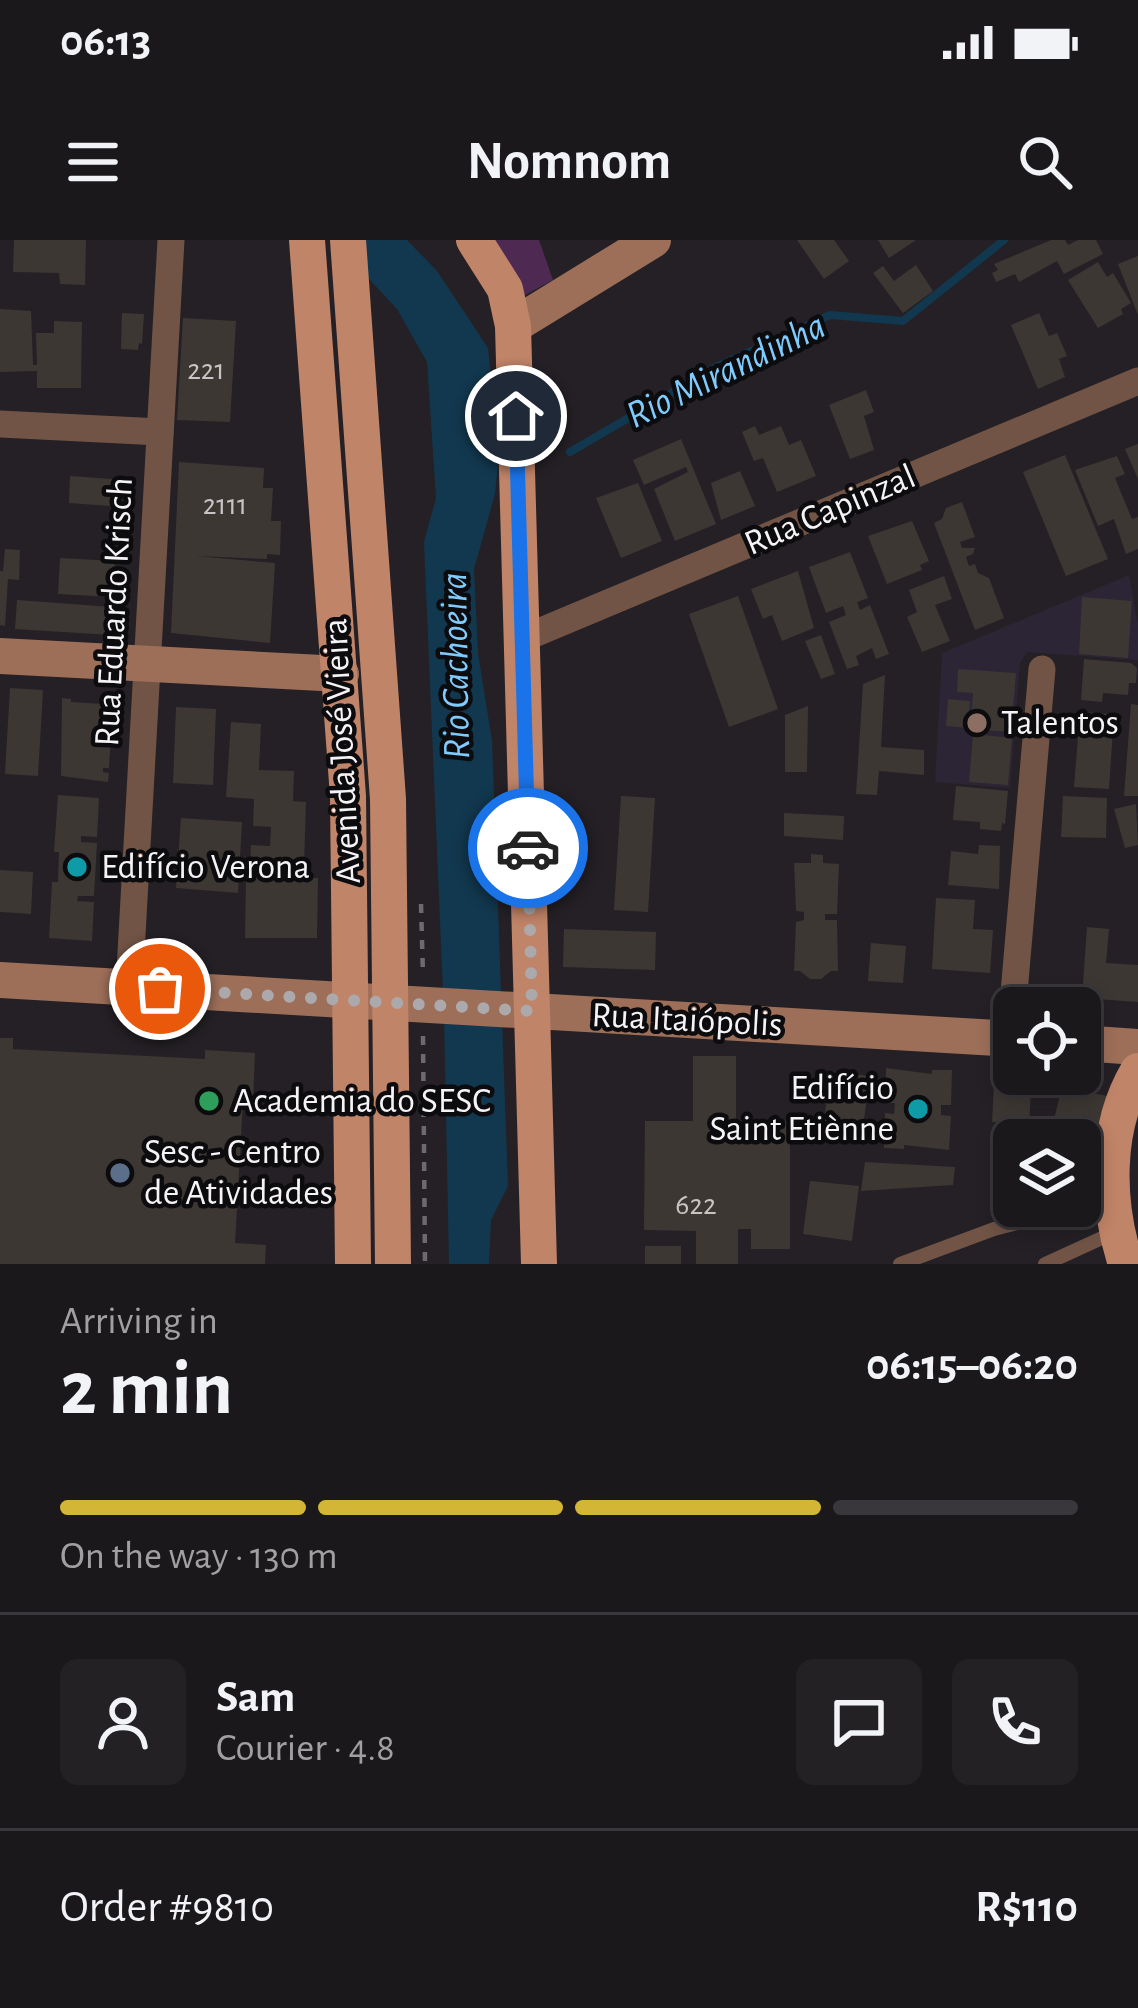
<!DOCTYPE html>
<html lang="en">
<head>
<meta charset="utf-8">
<style>
	:root { --surface:#1b181c; --page:#242125; --text:#f1f3f6; --muted:#a0a0a3; --line:#39373b; --accent:#d3b635 }
	body { margin:0; font-family:"Alegreya Sans",sans-serif; background:var(--page); color:var(--text); height:100vh; display:flex; flex-direction:column; font-size:45px; white-space:nowrap }
	* { box-sizing:border-box; margin:0 }
	p { font-size:39px; color:var(--muted) }
	.icon { flex:none; width:66px; height:66px; fill:none; stroke:currentColor; stroke-width:2; stroke-linecap:round; stroke-linejoin:round }
	.map { position:relative; height:1024px; overflow:hidden }
	.drawer { display:flex; flex-direction:column; background:var(--surface); flex:1 }
	.drawer>* { flex:none }
	.controls { position:absolute; left:993px; top:747px; display:grid; gap:24px }
	.controls a { display:grid; place-items:center; width:108px; height:108px; border-radius:18px; background:var(--surface); box-shadow:0 6px 18px #0003,0 0 0 3px var(--line); font-size:60px }
	.pin { position:absolute; display:grid; place-items:center; width:102px; height:102px; color:#fff; margin:-51px; border:6px solid #fff; border-radius:50%; box-shadow:0 3px 12px #0007 }
	.courier { position:absolute; display:grid; place-items:center; width:120px; height:120px; margin:-60px; border:9px solid #1a73e8; border-radius:50%; background:#fff; color:#222; box-shadow:0 3px 15px #0007 }
	.summary em { font-style:normal; font-weight:700 }
	.summary div { display:flex; flex-direction:column-reverse }
	.summary { display:flex; align-items:center; justify-content:space-between; height:204px; padding:0 60px }
	h1 { font-size:78px; font-weight:700; line-height:90px }
	.bar { display:grid; grid-template-columns:repeat(4,1fr); gap:18px 12px; align-content:center; height:144px; padding:0 60px }
	.bar i { height:15px; border-radius:9px; background:var(--line) }
	.bar .current { background:var(--accent) }
	.bar p { grid-column:span 4 }
	.line { display:flex; align-items:center; gap:30px; padding:0 60px; border-top:3px solid var(--line) }
	.line div { flex:1 }
	.round { display:grid; place-items:center; flex:none; width:126px; height:126px; border-radius:18px; background:var(--page) }
	.status { display:flex; justify-content:space-between; align-items:center; height:84px; padding:0 60px; background:var(--surface); direction:ltr }
	.status svg { height:33px; fill:currentColor }
	header { display:flex; justify-content:space-between; align-items:center; height:156px; padding:0 60px; background:var(--surface); font-size:54px; font-weight:700 }
	.map>svg:first-child { display:block }
	.education { fill:#2c2535 }
	.green { fill:#4e2a52 }
	.water { fill:#12384f }
	.lines { fill:none; stroke-linecap:round; stroke-linejoin:round }
	.stream { stroke:#12384f; stroke-width:8 }
	.building { fill:#3c3733 }
	.path { stroke:#6d6a6e; stroke-width:4.5; stroke-dasharray:9 9; stroke-linecap:butt }
	.lane { stroke:#715446; stroke-width:14 }
	.street { stroke:#715446; stroke-width:27 }
	.secondary { stroke:#9d6f59; stroke-width:36 }
	.primary { stroke:#c08468; stroke-width:36 }
	.done { stroke:#aca9ad; stroke-width:12; stroke-dasharray:0 21.6 }
	.route { stroke:#1a73e8; stroke-width:15 }
	.education-dot { fill:#8d6e63; stroke:#0c0b0d; stroke-width:4.5 }
	.culture-dot { fill:#0f9aa8; stroke:#0c0b0d; stroke-width:4.5 }
	.leisure-dot { fill:#2e9e5b; stroke:#0c0b0d; stroke-width:4.5 }
	.service-dot { fill:#5c6f8a; stroke:#0c0b0d; stroke-width:4.5 }
	.labels { text-anchor:middle; dominant-baseline:central; stroke-width:9; stroke-linejoin:round; paint-order:stroke }
	.number-label { font-size:30px; fill:#c8c4c5 }
	.street-label { font-size:36px; fill:#f6f3f6; stroke:#0c0b0d }
	.poi-label { font-size:36px; fill:#f6f3f6; stroke:#0c0b0d; text-anchor:start }
	.water-label { font-size:39px; font-style:italic; fill:#7fcbfd; stroke:#0c0b0d }
</style>
</head>
<body>
<div class="status"><b>06:13</b><svg viewBox="0 0 49 12"><path d="M0 12V9h3v3zM5 12V6h3v6zM10 12V3h3v9zM15 12V0h3v12zM26 1h20v11H26zM47 4h2v5h-2z"/></svg></div>
<header><svg class="icon" aria-label="menu" viewBox="0 0 24 24"><path d="M4 6h16M4 12h16M4 18h16"/></svg>Nomnom<svg class="icon" aria-label="search" viewBox="0 0 24 24"><circle cx="10" cy="10" r="6"/><path d="M15 15l6 6"/></svg></header>
<div class="map">
<svg width="1138" height="1024" viewBox="0 0 1138 1024">
	<rect width="100%" height="100%" fill="#242025"/>
	<!-- education -->
	<polygon class="education" points="1129,335 1138,384 1138,420 1027,412 1020,423 1010,548 935,542 942,413"/>
	<!-- green -->
	<polygon class="green" points="490,0 539,0 553,40 523,56"/>
	<!-- water -->
	<polygon class="water" points="333,0 407,0 437,31 488,108 499,213 495,254 474,329 478,413 492,501 508,946 491,980 489,1024 449,1024 444,775 424,302 436,258 427,122 397,69"/>
	<g class="lines">
		<!-- stream -->
		<polyline class="stream" points="570,212 716,127 830,75 903,81 1004,0"/>
	</g>
	<!-- building -->
	<g class="building">
		<polygon points="14,0 86,0 85,45 60,44 59,33 13,32"/>
		<polygon points="797,0 834,0 849,21 824,39"/>
		<polygon points="878,0 916,0 889,18"/>
		<polygon points="1051,0 1065,0 1068,5 1078,0 1096,0 1103,14 1064,34 1057,21 1019,42 1015,34 996,42 992,33 998,30 994,24"/>
		<polygon points="1138,16 1138,75 1118,24"/>
		<polygon points="1098,22 1107,37 1113,33 1131,63 1121,69 1123,74 1098,88 1068,40"/>
		<polygon points="916,25 933,51 903,73 873,33 883,26 894,41"/>
		<polygon points="0,69 31,71 33,125 37,125 36,93 54,93 54,81 82,82 81,148 37,148 37,131 0,132"/>
		<polygon points="122,73 144,74 142,104 139,103 138,110 121,109"/>
		<polygon points="1039,73 1049,96 1057,93 1067,116 1059,119 1065,137 1038,149 1011,85"/>
		<polygon points="183,78 236,81 230,182 177,180"/>
		<polygon points="866,150 874,172 864,176 874,210 850,219 829,165"/>
		<polygon points="755,186 759,195 781,186 789,205 801,200 816,236 777,252 763,218 754,221 742,192"/>
		<polygon points="681,199 716,284 675,301 654,249 688,232 686,227 644,245 633,220"/>
		<polygon points="1138,204 1138,239 1125,209"/>
		<polygon points="1065,215 1108,319 1066,336 1023,232"/>
		<polygon points="1117,216 1125,234 1115,238 1132,279 1138,277 1138,309 1126,314 1114,279 1098,286 1075,230"/>
		<polygon points="179,222 264,228 263,248 273,248 271,281 281,281 280,315 267,314 267,319 195,316 275,323 270,403 171,393"/>
		<polygon points="740,231 755,266 721,280 711,243"/>
		<polygon points="70,236 112,239 110,266 69,263"/>
		<polygon points="638,243 662,301 621,318 596,258"/>
		<polygon points="962,262 975,297 960,302 962,308 975,308 973,314 966,317 969,326 975,324 978,333 989,338 1004,378 975,390 934,283 942,279 946,268"/>
		<polygon points="912,281 929,321 920,325 922,330 887,344 868,296"/>
		<polygon points="5,309 20,310 19,340 8,339 5,386 0,385 0,331 3,331"/>
		<polygon points="850,312 868,358 857,362 860,370 870,365 889,414 876,419 872,408 856,416 859,425 847,429 829,382 846,375 843,366 826,373 809,327"/>
		<polygon points="60,318 115,321 112,357 58,354"/>
		<polygon points="798,331 814,388 782,401 772,375 763,379 751,349"/>
		<polygon points="944,336 952,359 935,365 950,401 922,412 907,377 917,372 909,350"/>
		<polygon points="738,356 778,469 729,487 689,374"/>
		<polygon points="1082,357 1132,361 1128,418 1079,414"/>
		<polygon points="17,360 112,367 111,395 15,389"/>
		<polygon points="821,395 835,434 821,439 805,401"/>
		<polygon points="1084,419 1131,423 1137,428 1136,443 1129,443 1128,455 1103,453 1102,462 1081,460"/>
		<polygon points="958,429 1016,433 1011,492 970,489 973,453 957,452"/>
		<polygon points="885,435 881,507 924,510 924,535 879,531 877,555 856,554 863,444"/>
		<polygon points="10,448 43,450 38,536 5,534"/>
		<polygon points="62,458 71,459 71,462 104,464 105,460 112,461 108,479 112,479 109,528 103,528 103,532 109,533 108,542 61,536"/>
		<polygon points="948,459 970,461 968,488 946,486"/>
		<polygon points="1131,464 1138,465 1138,556 1124,556"/>
		<polygon points="808,466 807,532 785,532 785,475"/>
		<polygon points="176,467 216,469 213,545 173,543"/>
		<polygon points="1080,472 1114,474 1109,549 1074,547"/>
		<polygon points="231,482 261,484 259,530 294,531 293,561 306,562 304,626 250,626 251,605 270,606 271,587 253,586 254,559 226,557"/>
		<polygon points="973,494 1012,498 1008,545 969,542"/>
		<polygon points="956,546 1008,551 1005,584 1002,583 1001,591 980,589 980,582 953,580"/>
		<polygon points="58,555 99,558 97,597 81,596 81,602 97,603 94,656 78,656 77,661 94,662 92,701 49,698 52,642 58,642 59,612 54,612"/>
		<polygon points="621,556 655,558 648,672 614,670"/>
		<polygon points="1063,556 1107,558 1106,598 1061,597"/>
		<polygon points="1136,564 1138,605 1125,608 1114,569"/>
		<polygon points="784,573 844,576 843,600 784,596"/>
		<polygon points="181,578 242,582 238,653 176,648"/>
		<polygon points="979,605 1000,606 999,649 948,645 951,611 978,614"/>
		<polygon points="811,614 823,615 823,623 839,624 837,674 825,674 825,680 837,680 838,731 831,731 821,739 810,739 800,731 794,731 796,682 804,680 804,672 796,671 794,623 811,623"/>
		<polygon points="0,630 33,632 31,674 0,672"/>
		<polygon points="246,637 318,638 317,698 245,698"/>
		<polygon points="936,658 975,660 973,689 993,690 990,733 932,729"/>
		<polygon points="1087,687 1109,689 1106,723 1138,725 1138,762 1082,758"/>
		<polygon points="564,689 656,692 655,730 563,727"/>
		<polygon points="871,703 906,706 903,743 868,741"/>
		<polygon points="0,798 13,798 13,809 205,819 205,810 255,813 253,862 243,862 235,1003 266,1005 265,1024 0,1024"/>
		<polygon points="693,816 736,816 736,880 790,881 790,1009 751,1009 751,989 738,989 738,1024 696,1024 696,991 644,990 645,881 693,881"/>
		<polygon points="995,825 1014,826 1014,834 1032,834 1029,884 992,882"/>
		<polygon points="886,828 932,834 932,830 952,830 951,865 941,865 941,875 951,876 949,910 904,905 904,909 884,908 885,873 894,874 895,863 885,863"/>
		<polygon points="830,831 870,836 862,894 823,890"/>
		<polygon points="1062,847 1107,856 1094,900 1050,896"/>
		<polygon points="865,922 955,927 953,945 861,951"/>
		<polygon points="810,941 859,946 852,1001 803,994"/>
		<rect x="645" y="1006" width="36" height="18"/>
	</g>
	<g class="lines">
		<!-- path -->
		<g class="path">
			<polyline points="421,664 423,736"/>
			<polyline points="423,796 425,1024"/>
		</g>
		<!-- lane -->
		<g class="lane">
			<polyline points="900,1024 994,989 1111,958"/>
			<polyline points="1045,1024 1115,992"/>
		</g>
		<!-- street -->
		<g class="street">
			<polyline points="0,184 160,192"/>
			<polyline points="522,399 1138,141"/>
			<polyline points="129,748 171,0"/>
			<polyline points="1010,799 1042,429"/>
		</g>
		<!-- secondary -->
		<g class="secondary">
			<polyline points="513,86 653,0"/>
			<polyline points="0,416 341,434"/>
			<polyline points="0,740 1014,799"/>
			<polyline points="1080,803 1138,807"/>
		</g>
		<!-- primary -->
		<g class="primary">
			<polyline points="307,0 348,556 353,1024"/>
			<polyline points="348,0 388,559 393,1024"/>
			<polyline points="474,0 505,49 513,86 539,1024"/>
			<path d="M 1126,1024 C 1106,963 1104,888 1138,831"/>
		</g>
	</g>
	<g class="lines">
		<!-- done -->
		<polyline class="done" points="160,749 532,771 528,608"/>
		<!-- route -->
		<polyline class="route" points="516,176 528,608"/>
	</g>
	<!-- markers -->
	<circle class="education-dot" cx="977" cy="483" r="12"/>
	<g class="culture-dot">
		<circle cx="77" cy="627" r="12"/>
		<circle cx="918" cy="869" r="12"/>
	</g>
	<circle class="leisure-dot" cx="209" cy="861" r="12"/>
	<circle class="service-dot" cx="120" cy="933" r="12"/>
	<g class="labels">
		<!-- number labels -->
		<g class="number-label">
			<text x="206" y="130">221</text>
			<text x="225" y="265">2111</text>
			<text x="696" y="965">622</text>
		</g>
		<!-- street labels -->
		<g class="street-label">
			<text transform="translate(830 270) rotate(-23)">Rua Capinzal</text>
			<text transform="translate(114 372) rotate(-87)">Rua Eduardo Krisch</text>
			<text transform="translate(342 511) rotate(-93)">Avenida José Vieira</text>
			<text transform="translate(687 780) rotate(3)">Rua Itaiópolis</text>
		</g>
		<!-- poi labels -->
		<g class="poi-label">
			<text x="1001" y="483">Talentos</text>
			<text x="101" y="627">Edifício Verona</text>
			<text x="894" y="848" text-anchor="end">Edifício<tspan x="894" dy="41">Saint Etiènne</tspan></text>
			<text x="233" y="861">Academia do SESC</text>
			<text x="144" y="912">Sesc - Centro<tspan x="144" dy="41">de Atividades</tspan></text>
		</g>
		<!-- water labels -->
		<g class="water-label">
			<text transform="translate(726 131) rotate(-26)">Rio Mirandinha</text>
			<text transform="translate(456 426) rotate(-91)">Rio Cachoeira</text>
		</g>
	</g>
</svg>
<div class="controls">
<a><svg class="icon" aria-label="locate" viewBox="0 0 24 24"><circle cx="12" cy="12" r="6"/><path d="M12 2v4M12 18v4M2 12h4M18 12h4"/></svg></a>
<a><svg class="icon" aria-label="layers" viewBox="0 0 24 24"><path d="M12 4l9 5-9 5-9-5zM3 14l9 5 9-5"/></svg></a>
</div>
<div class="pin" style="left:160px;top:749px;background:#ea580c"><svg class="icon" aria-label="bag" viewBox="0 0 24 24"><path d="M5 8h14l-1 12H6zM9 8a3 3 0 0 1 6 0"/></svg></div>
<div class="pin" style="left:516px;top:176px;background:#1f2937"><svg class="icon" aria-label="home" viewBox="0 0 24 24"><path d="M3 11l9-7 9 7M6 9v11h12V9"/></svg></div>
<div class="courier" style="left:528px;top:608px"><svg class="icon" aria-label="car" viewBox="0 0 24 24"><path d="M5 17H2v-5l4-1 3-4h7l3 4 3 1v5h-3M9 17h6M6 11h13"/><circle cx="7" cy="17" r="2"/><circle cx="17" cy="17" r="2"/></svg></div>
</div>
<section class="drawer">
<div class="summary"><div><h1>2 min</h1><p>Arriving in</p></div><em>06:15–06:20</em></div>
<div class="bar"><i class="current"></i><i class="current"></i><i class="current"></i><i></i><p>On the way · 130 m</p></div>
<div class="line" style="height:216px"><a class="round"><svg class="icon" aria-label="person" viewBox="0 0 24 24"><circle cx="12" cy="8" r="4"/><path d="M4 21q1-7 8-7t8 7"/></svg></a><div><b>Sam</b><p>Courier · 4.8</p></div><a class="round"><svg class="icon" aria-label="chat" viewBox="0 0 24 24"><path d="M4 5h16v11H9l-5 4z"/></svg></a><a class="round"><svg class="icon" aria-label="phone" viewBox="0 0 24 24"><path d="M5 4h4l2 5-3 2q2 4 5 5l2-3 5 2v4C11 20 4 13 5 4z"/></svg></a></div>
<div class="line" style="height:156px"><div>Order #9810</div><b>R$110</b></div>
</section>
</body>
</html>
